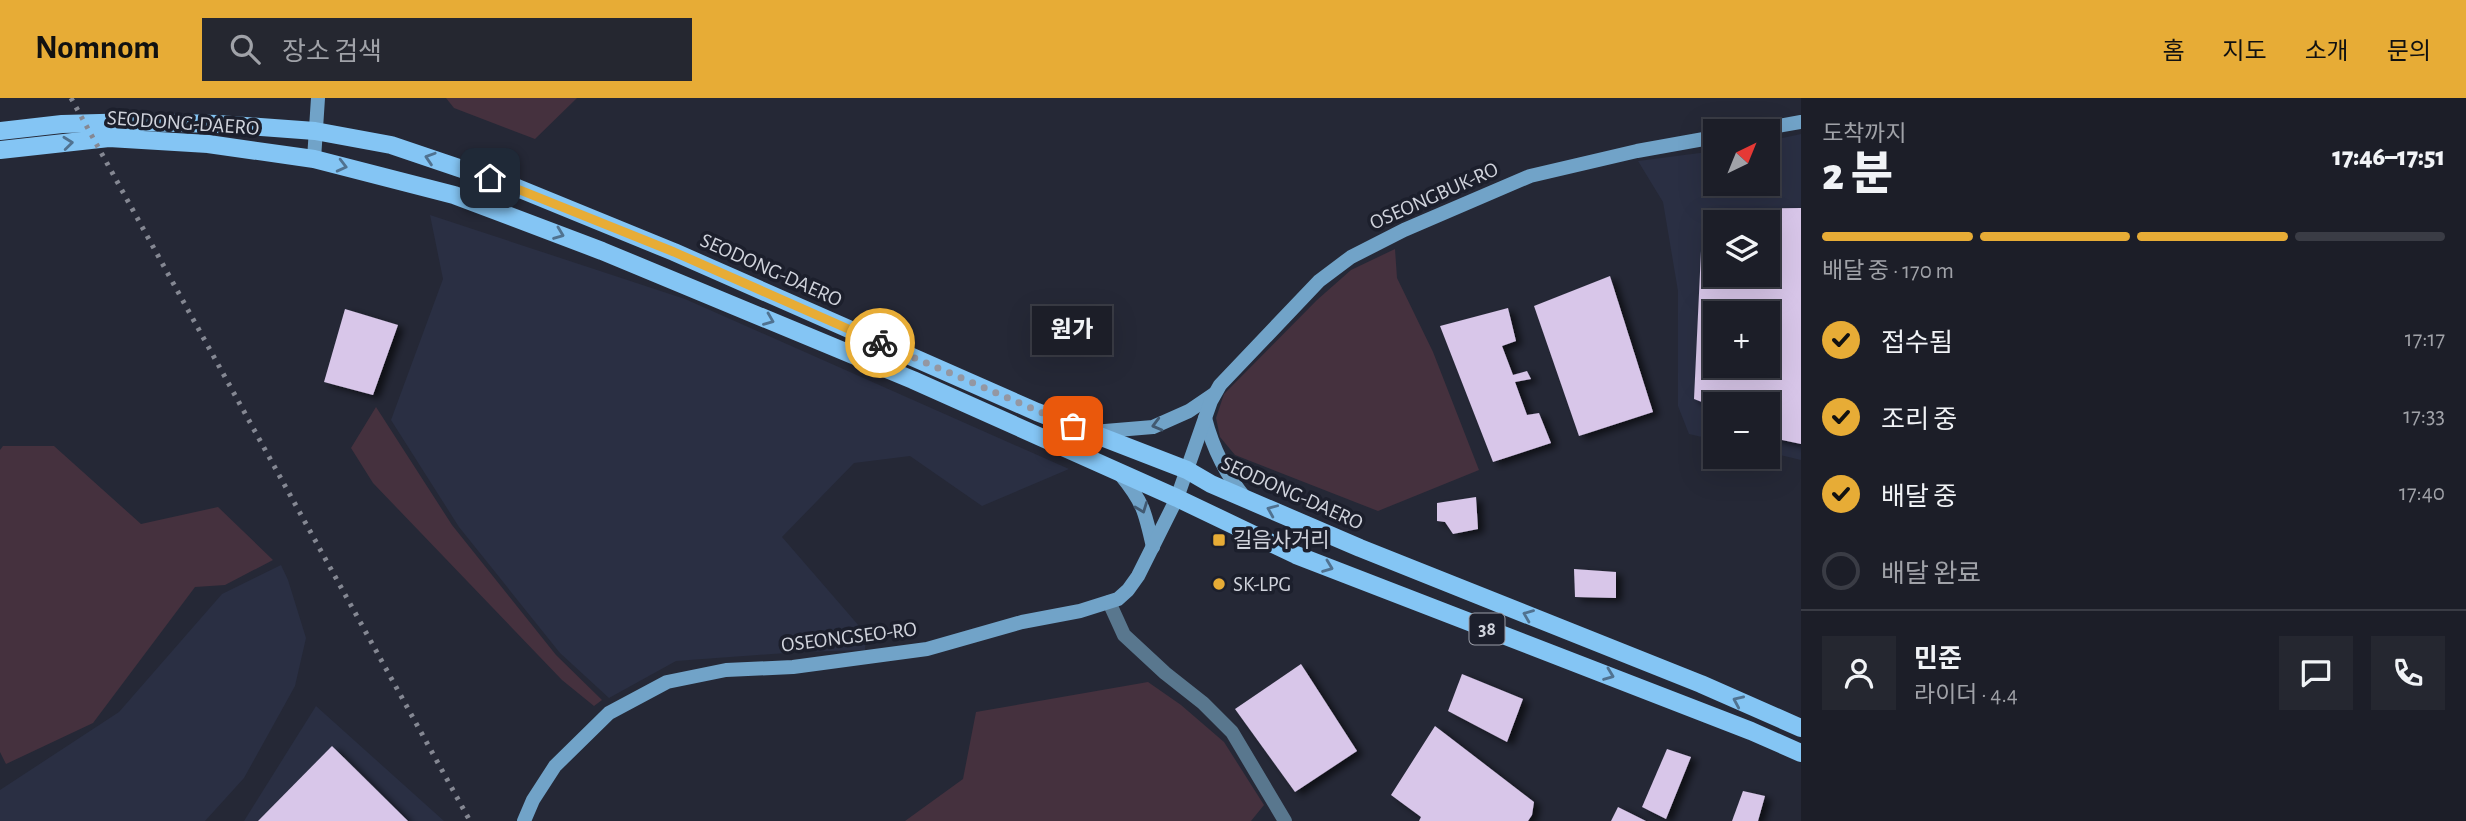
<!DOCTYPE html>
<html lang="ko">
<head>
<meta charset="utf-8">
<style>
	:root { --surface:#1c1e28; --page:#252730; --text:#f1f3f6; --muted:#a0a2a8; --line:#3a3c45; --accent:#e7ac36 }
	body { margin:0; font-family:"Alegreya Sans","Noto Sans KR",sans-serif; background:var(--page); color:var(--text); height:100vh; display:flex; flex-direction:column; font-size:26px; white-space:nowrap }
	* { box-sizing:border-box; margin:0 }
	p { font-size:23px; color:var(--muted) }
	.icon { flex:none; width:38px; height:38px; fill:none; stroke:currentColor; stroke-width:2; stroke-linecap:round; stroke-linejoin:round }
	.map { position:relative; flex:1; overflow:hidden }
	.side { display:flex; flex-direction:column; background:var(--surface); width:665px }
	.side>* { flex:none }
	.needle { width:46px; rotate:43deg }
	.fabs { position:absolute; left:1703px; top:21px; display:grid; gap:14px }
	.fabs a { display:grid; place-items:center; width:77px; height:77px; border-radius:0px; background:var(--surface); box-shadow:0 7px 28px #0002,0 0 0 2px var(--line); font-size:35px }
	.pin { position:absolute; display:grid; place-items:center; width:60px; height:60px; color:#fff; margin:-30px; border-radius:14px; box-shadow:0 4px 10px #0006 }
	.courier { position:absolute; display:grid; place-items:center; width:70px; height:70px; margin:-35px; border:5px solid #e7ac36; border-radius:50%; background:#fff; color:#222; box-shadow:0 2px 9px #0007 }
	.bubble { position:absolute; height:49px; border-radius:0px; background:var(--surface); box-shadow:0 7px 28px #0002,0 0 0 2px var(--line); font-size:23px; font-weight:800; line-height:49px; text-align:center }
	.overview em { font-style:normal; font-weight:800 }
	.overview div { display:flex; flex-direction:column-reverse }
	.overview { display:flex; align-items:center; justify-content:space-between; height:119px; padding:0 21px }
	h1 { font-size:46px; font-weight:800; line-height:52px }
	.bar { display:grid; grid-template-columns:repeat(4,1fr); gap:10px 7px; align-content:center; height:84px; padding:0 21px }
	.bar i { height:9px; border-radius:5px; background:var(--line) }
	.bar .selected { background:var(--accent) }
	.bar p { grid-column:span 4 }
	.line { display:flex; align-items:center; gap:18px; padding:0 21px; border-top:2px solid var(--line) }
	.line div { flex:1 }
	.round { display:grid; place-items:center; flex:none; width:74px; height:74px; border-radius:0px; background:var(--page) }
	ol { padding:0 21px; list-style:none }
	li { display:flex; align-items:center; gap:21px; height:77px }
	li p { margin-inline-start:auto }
	li .icon { padding:7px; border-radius:50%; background:var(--accent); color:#111; stroke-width:4 }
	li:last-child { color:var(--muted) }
	li i { width:38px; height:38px; border:4px solid var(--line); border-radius:50% }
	header { display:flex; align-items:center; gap:42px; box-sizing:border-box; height:98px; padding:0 35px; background:var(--accent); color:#111 }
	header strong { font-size:33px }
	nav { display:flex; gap:38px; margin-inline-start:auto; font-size:24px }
	.search { width:490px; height:63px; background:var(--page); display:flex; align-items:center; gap:18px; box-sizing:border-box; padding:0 24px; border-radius:0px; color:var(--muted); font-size:26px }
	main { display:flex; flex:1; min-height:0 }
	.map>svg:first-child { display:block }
	.built { fill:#2a2f43; fill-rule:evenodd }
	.green { fill:#45313e }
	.building { fill:#d8c6e9; fill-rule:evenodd; filter:url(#shadow) }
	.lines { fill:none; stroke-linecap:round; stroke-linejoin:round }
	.street { stroke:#59778e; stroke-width:14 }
	.secondary { stroke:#71a3c8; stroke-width:14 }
	.primary { stroke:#84c5f4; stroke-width:18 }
	.rail { stroke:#858893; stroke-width:5; stroke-dasharray:3.5 7; stroke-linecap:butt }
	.oneway { stroke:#507290 }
	.oneway2 { stroke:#425a72 }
	.done { stroke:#9497a2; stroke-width:7; stroke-dasharray:0 12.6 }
	.route { stroke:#e7ac36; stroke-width:9 }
	.poi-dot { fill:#e7ac36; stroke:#1c1f2c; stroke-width:2.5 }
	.labels { text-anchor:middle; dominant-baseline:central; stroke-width:7; stroke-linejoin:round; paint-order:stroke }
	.shield { fill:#1c1f2c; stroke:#9a9da7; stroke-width:2 }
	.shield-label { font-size:19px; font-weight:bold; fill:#d0d3dc }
	.street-label { font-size:21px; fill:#d0d3dc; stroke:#1c1f2c }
	.poi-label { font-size:21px; fill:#d0d3dc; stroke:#1c1f2c; text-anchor:start }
</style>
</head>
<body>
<header>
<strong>Nomnom</strong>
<div class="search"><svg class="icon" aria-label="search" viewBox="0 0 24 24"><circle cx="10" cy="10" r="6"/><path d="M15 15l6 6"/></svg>장소 검색</div>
<nav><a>홈</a><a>지도</a><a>소개</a><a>문의</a></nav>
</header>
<main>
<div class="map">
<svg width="1801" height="723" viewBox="0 0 1801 723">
	<defs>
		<filter id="shadow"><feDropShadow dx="6" dy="3.5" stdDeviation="3.5" flood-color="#0009"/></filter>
	</defs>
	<rect width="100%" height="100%" fill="#252836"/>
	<!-- built -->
	<g class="built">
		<path d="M 1801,36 L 1801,362 L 1768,354 L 1768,306 L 1715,306 L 1715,342 L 1689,336 L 1678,308 L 1678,193 L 1663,104 L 1638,63 L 1715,53 L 1715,86 L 1768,86 L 1768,43 ZM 1715,124 L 1768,124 L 1768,177 L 1715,177 ZM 1715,215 L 1768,215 L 1768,268 L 1715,268 Z"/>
		<polygon points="430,117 685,201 1069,371 982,408 910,358 854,365 782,439 866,536 865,552 800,554 676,563 609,600 560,555 459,429 391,322 443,181"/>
		<polygon points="281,467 288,482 306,540 295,588 244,680 205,723 0,723 0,692 119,614 222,496"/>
		<polygon points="316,608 444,723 244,723"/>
	</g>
	<!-- green -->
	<g class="green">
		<polygon points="446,0 577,0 535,41 454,10"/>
		<polygon points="1395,151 1397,180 1433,254 1479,372 1378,413 1235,357 1220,339 1216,320 1224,296 1317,202 1351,172"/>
		<polygon points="376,309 452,427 556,557 602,602 594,608 562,582 373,385 351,350"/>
		<polygon points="3,348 54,348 141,426 218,409 273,462 225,487 195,489 93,625 6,666 0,654 0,352"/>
		<polygon points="1148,584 1181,607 1224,644 1264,707 1251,723 905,723 963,681 976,614"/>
	</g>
	<!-- building -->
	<g class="building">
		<path d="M 1801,110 L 1801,346 L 1768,339 L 1768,306 L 1715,306 L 1715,309 L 1694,301 L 1703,111 ZM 1715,124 L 1768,124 L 1768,177 L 1715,177 ZM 1715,215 L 1768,215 L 1768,268 L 1715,268 Z"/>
		<polygon points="1610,178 1653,314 1579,338 1534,208"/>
		<polygon points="1508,210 1516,243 1502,248 1513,277 1527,273 1531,281 1515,284 1527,317 1539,315 1551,345 1493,364 1440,228"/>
		<polygon points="345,211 398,227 373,297 324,284"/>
		<polygon points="1476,399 1478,431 1453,436 1445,424 1437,423 1437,405"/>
		<polygon points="1574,471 1616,474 1616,500 1575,499"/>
		<polygon points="1301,566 1357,653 1295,694 1235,611"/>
		<polygon points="1462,576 1523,601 1507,644 1448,613"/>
		<polygon points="1435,628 1534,704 1532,717 1528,723 1419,723 1421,719 1391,697"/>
		<polygon points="332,648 408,723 258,723"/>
		<polygon points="1667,651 1691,659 1666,721 1642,709"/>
		<polygon points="1743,693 1765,698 1758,723 1732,723"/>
		<polygon points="1618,709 1646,723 1611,723"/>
	</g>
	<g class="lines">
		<!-- street -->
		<polyline class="street" points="1109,504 1124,537 1165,575 1203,605 1232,634 1285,723"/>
		<!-- secondary -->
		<g class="secondary">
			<polyline points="1749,33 1801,24"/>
			<polyline points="314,61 318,0"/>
			<path d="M 1205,320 C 1213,351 1225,376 1246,401"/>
			<polyline points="1093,334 1153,329 1189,313 1214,296"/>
			<path d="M 1120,376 C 1143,404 1145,413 1153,449"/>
			<polyline points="524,723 533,702 555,668 609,615 667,584 726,572 793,569 927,551 1022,524 1080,513 1118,501 1128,492 1138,478 1177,400 1211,303 1220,287 1319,183 1351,159 1404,132 1530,78 1637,53 1715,39"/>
		</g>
		<!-- primary -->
		<g class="primary">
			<polyline points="0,33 62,26 137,24 218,26 315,33 391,47 515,89 674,154 1037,314 1187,372 1211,386 1360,450 1701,586 1801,630"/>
			<polyline points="0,52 109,40 208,46 314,61 454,97 602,153 913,282 1177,400 1296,457 1751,633 1801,655"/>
		</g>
		<!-- rail -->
		<polyline class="rail" points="71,0 470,723"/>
	</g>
	<!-- one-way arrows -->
	<defs><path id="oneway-chevron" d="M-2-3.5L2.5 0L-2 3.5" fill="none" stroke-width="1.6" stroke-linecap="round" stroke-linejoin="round" transform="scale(1.75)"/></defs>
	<g class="oneway">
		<use href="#oneway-chevron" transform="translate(68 45) rotate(-6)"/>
		<use href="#oneway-chevron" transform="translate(430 60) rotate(-162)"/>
		<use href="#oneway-chevron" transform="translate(342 68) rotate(14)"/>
		<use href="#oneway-chevron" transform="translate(559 136) rotate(21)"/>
		<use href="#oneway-chevron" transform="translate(769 222) rotate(22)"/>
		<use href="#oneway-chevron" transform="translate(1272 412) rotate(-157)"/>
		<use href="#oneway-chevron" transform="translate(1328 469) rotate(21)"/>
		<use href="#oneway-chevron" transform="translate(1528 517) rotate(-158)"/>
		<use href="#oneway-chevron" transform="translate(1609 577) rotate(21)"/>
		<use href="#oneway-chevron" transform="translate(1738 603) rotate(-156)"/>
	</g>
	<g class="oneway2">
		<use href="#oneway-chevron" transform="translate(1157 327) rotate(165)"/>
		<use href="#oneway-chevron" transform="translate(1142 410) rotate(69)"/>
	</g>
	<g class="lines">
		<!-- done -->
		<polyline class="done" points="880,245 1073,328"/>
		<!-- route -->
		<polyline class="route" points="490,80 674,154 880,245"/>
	</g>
	<!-- markers -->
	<g class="poi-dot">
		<rect x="1212" y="435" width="14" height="14" rx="3.5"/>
		<circle cx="1219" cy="486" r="7"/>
	</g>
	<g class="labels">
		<!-- shield labels -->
		<rect class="shield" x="1469.5" y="515.5" width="35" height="31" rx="5"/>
		<g class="shield-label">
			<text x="1487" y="531">38</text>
		</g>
		<!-- street labels -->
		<g class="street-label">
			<text transform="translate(183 25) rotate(4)">SEODONG-DAERO</text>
			<text transform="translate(1434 98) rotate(-24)">OSEONGBUK-RO</text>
			<text transform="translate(771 172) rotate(24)">SEODONG-DAERO</text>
			<text transform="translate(1292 395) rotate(24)">SEODONG-DAERO</text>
			<text transform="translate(849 539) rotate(-7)">OSEONGSEO-RO</text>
		</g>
		<!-- poi labels -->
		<g class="poi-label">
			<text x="1233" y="442">길음사거리</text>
			<text x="1233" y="486">SK-LPG</text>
		</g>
	</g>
</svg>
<div class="fabs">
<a><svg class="needle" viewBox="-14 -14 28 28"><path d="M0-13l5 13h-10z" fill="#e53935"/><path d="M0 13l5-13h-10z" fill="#a0a2a8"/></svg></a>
<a><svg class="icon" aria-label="layers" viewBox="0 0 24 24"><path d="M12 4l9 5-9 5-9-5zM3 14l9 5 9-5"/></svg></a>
<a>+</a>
<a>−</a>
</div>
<div class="pin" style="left:1073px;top:328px;background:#ea580c"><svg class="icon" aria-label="bag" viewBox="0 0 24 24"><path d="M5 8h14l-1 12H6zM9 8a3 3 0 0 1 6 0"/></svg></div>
<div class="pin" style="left:490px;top:80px;background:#1f2937"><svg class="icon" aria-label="home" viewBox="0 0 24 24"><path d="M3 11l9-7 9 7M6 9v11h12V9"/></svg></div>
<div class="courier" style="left:880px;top:245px"><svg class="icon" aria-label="bike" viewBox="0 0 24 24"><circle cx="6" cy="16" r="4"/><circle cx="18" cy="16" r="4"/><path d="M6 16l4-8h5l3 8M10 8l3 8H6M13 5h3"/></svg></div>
<div class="bubble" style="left:1032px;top:208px;width:80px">원가</div>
</div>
<section class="side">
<div class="overview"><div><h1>2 분</h1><p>도착까지</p></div><em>17:46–17:51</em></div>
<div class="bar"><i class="selected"></i><i class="selected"></i><i class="selected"></i><i></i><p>배달 중 · 170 m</p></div>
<ol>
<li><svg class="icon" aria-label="check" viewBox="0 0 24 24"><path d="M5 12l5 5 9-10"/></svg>접수됨<p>17:17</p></li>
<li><svg class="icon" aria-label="check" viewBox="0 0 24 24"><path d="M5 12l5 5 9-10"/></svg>조리 중<p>17:33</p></li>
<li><svg class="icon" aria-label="check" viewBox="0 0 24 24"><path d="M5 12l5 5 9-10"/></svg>배달 중<p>17:40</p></li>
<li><i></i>배달 완료</li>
</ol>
<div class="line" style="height:126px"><a class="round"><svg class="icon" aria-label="person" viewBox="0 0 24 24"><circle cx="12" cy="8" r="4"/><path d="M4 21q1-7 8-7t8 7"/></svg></a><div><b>민준</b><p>라이더 · 4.4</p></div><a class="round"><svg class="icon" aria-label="chat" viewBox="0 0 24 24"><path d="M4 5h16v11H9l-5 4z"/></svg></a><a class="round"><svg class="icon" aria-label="phone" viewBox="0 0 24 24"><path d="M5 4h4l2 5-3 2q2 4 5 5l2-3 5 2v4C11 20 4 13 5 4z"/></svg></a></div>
</section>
</main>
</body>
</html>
